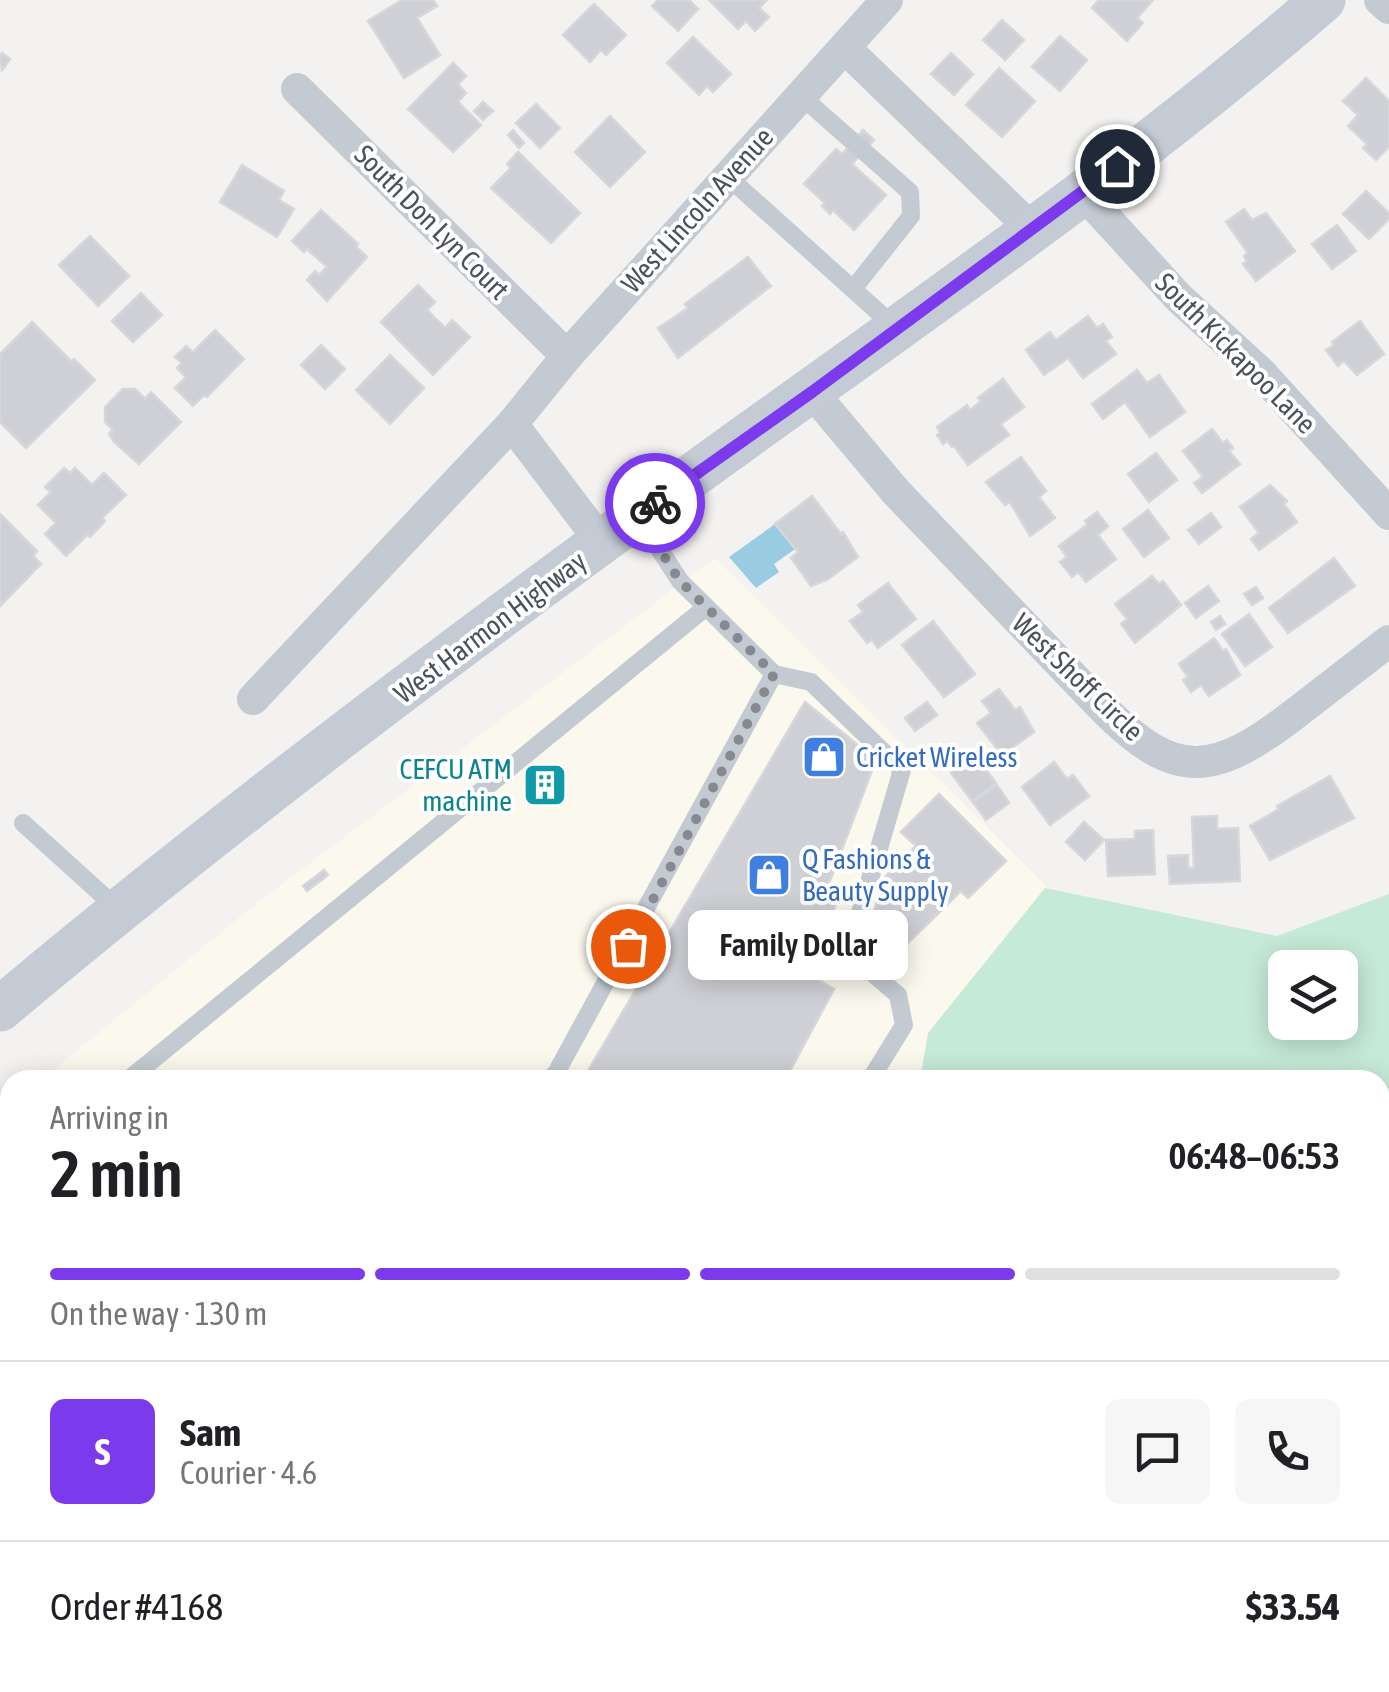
<!DOCTYPE html>
<html lang="en">
<head>
<meta charset="utf-8">
<style>
	:root { --surface:#fff; --page:#f6f6f6; --text:#202124; --muted:#757577; --line:#e0e0e0; --accent:#7c3aed }
	body { margin:0; font-family:"Asap Condensed",sans-serif; background:var(--page); color:var(--text); height:100vh; display:flex; flex-direction:column; font-size:38px; white-space:nowrap }
	* { box-sizing:border-box; margin:0 }
	p { font-size:32px; color:var(--muted) }
	.icon { flex:none; width:55px; height:55px; fill:none; stroke:currentColor; stroke-width:2; stroke-linecap:round; stroke-linejoin:round }
	.map { position:relative; flex:1; overflow:hidden }
	.details { position:absolute; left:0px; top:1070px; width:1390px; height:622px; display:flex; flex-direction:column; background:var(--surface); border-radius:30px 30px 0 0; box-shadow:0 5px 25px #0003 }
	.details>* { flex:none }
	.tools { position:absolute; left:1268px; top:950px; display:grid; gap:20px }
	.tools a { display:grid; place-items:center; width:90px; height:90px; border-radius:15px; background:var(--surface); box-shadow:0 5px 25px #0003; font-size:50px }
	.pin { position:absolute; display:grid; place-items:center; width:85px; height:85px; color:#fff; margin:-42px; border:5px solid #fff; border-radius:50%; box-shadow:0 2px 10px #0007 }
	.courier { position:absolute; display:grid; place-items:center; width:100px; height:100px; margin:-50px; border:8px solid #7c3aed; border-radius:50%; background:#fff; color:#222; box-shadow:0 2px 12px #0007 }
	.bubble { position:absolute; height:70px; border-radius:15px; background:var(--surface); box-shadow:0 5px 25px #0003; font-size:32px; font-weight:600; line-height:70px; text-align:center }
	.head em { font-style:normal; font-weight:600 }
	.head div { display:flex; flex-direction:column-reverse }
	.head { display:flex; align-items:center; justify-content:space-between; height:170px; padding:0 50px }
	h1 { font-size:65px; font-weight:600; line-height:75px }
	.bar { display:grid; grid-template-columns:repeat(4,1fr); gap:15px 10px; align-content:center; height:120px; padding:0 50px }
	.bar i { height:12px; border-radius:8px; background:var(--line) }
	.bar .current { background:var(--accent) }
	.bar p { grid-column:span 4 }
	.line { display:flex; align-items:center; gap:25px; padding:0 50px; border-top:2px solid var(--line) }
	.line div { flex:1 }
	.round { display:grid; place-items:center; flex:none; width:105px; height:105px; border-radius:15px; background:var(--page) }
	.map>svg:first-child { display:block }
	.commercial { fill:#fbf8ee }
	.green { fill:#c6ead8; fill-rule:evenodd }
	.water { fill:#99cbe2 }
	.building { fill:#cfd0d5; stroke:#d6d7db; stroke-width:2.5 }
	.lines { fill:none; stroke-linecap:round; stroke-linejoin:round }
	.service { stroke:#c4cad1; stroke-width:18 }
	.minor { stroke:#c4cad1; stroke-width:32 }
	.secondary { stroke:#c4cbd5; stroke-width:45 }
	.done { stroke:#868a90; stroke-width:10; stroke-dasharray:0 18 }
	.route { stroke:#7c3aed; stroke-width:12 }
	.labels { text-anchor:middle; dominant-baseline:central; stroke-width:8; stroke-linejoin:round; paint-order:stroke }
	.street-label { font-size:28px; fill:#4b525c; stroke:#fff }
	.shop-label { font-size:28px; fill:#366cbe; stroke:#fff; text-anchor:start }
	.culture-label { font-size:28px; fill:#0d838f; stroke:#fff; text-anchor:end }
</style>
</head>
<body>
<div class="map">
<svg width="1389" height="1692" viewBox="0 0 1389 1692">
	<rect width="100%" height="100%" fill="#f3f2f1"/>
	<!-- commercial -->
	<polygon class="commercial" points="715,558 1157,996 1077,1080 41,1080 256,904"/>
	<!-- green -->
	<g class="green">
		<path d="M 1045,888 L 1277,936 L 1389,894 L 1389,1692 L 602,1692 L 593,1683 L 1380,1682 L 1380,1080 L 920,1080 L 928,1033 ZM 1285,968 L 1340,968 L 1340,1022 L 1285,1022 Z"/>
		<polygon points="0,1192 10,1203 10,1682 445,1682 454,1692 0,1692"/>
	</g>
	<!-- water -->
	<polygon class="water" points="775,524 795,549 774,564 779,572 756,588 729,557"/>
	<!-- building -->
	<g class="building">
		<polygon points="402,0 433,0 437,6 417,18 440,55 404,78 368,21"/>
		<polygon points="658,0 689,0 698,9 678,31 652,6"/>
		<polygon points="709,0 767,0 759,8 769,17 755,31 746,21 738,29"/>
		<polygon points="1099,0 1153,0 1137,18 1143,23 1127,41 1092,8"/>
		<polygon points="594,4 626,35 606,55 601,50 590,62 563,35"/>
		<polygon points="1002,20 1024,40 1005,60 983,40"/>
		<polygon points="1060,36 1087,60 1060,91 1032,67"/>
		<polygon points="693,37 731,74 713,92 707,86 699,95 667,63"/>
		<polygon points="2,53 10,59 2,70 0,56"/>
		<polygon points="951,53 973,74 954,95 931,74"/>
		<polygon points="453,63 466,76 458,84 466,93 458,102 481,125 453,152 408,109"/>
		<polygon points="999,68 1035,101 1002,137 966,105"/>
		<polygon points="1366,78 1389,101 1389,147 1376,160 1363,148 1367,144 1348,126 1358,115 1343,101"/>
		<polygon points="483,102 493,111 483,120 474,111"/>
		<polygon points="536,104 560,128 540,148 516,123"/>
		<polygon points="610,116 645,152 610,187 575,152"/>
		<polygon points="513,130 524,143 519,148 508,135"/>
		<polygon points="863,130 874,140 852,164 886,195 854,230 833,210 830,214 822,206 825,203 804,184 836,149 842,154"/>
		<polygon points="518,152 580,213 551,243 491,188 511,168 507,164"/>
		<polygon points="242,165 284,191 279,200 294,209 277,237 220,202"/>
		<polygon points="1366,191 1389,213 1389,219 1369,239 1343,214"/>
		<polygon points="1244,209 1252,220 1266,213 1295,251 1256,281 1243,264 1247,261 1244,256 1248,253 1226,222"/>
		<polygon points="321,210 358,244 356,247 367,257 327,301 307,280 315,271 319,275 327,267 307,249 304,252 292,241"/>
		<polygon points="1337,225 1356,251 1332,269 1312,244"/>
		<polygon points="90,236 129,276 98,306 59,265"/>
		<polygon points="748,257 771,286 678,358 658,328 688,308 685,304"/>
		<polygon points="418,285 435,302 427,310 445,328 452,320 470,337 433,375 381,322"/>
		<polygon points="141,293 162,315 133,342 112,321"/>
		<polygon points="1088,316 1097,328 1103,324 1112,337 1106,341 1116,354 1083,378 1068,358 1044,375 1026,350 1050,332 1056,340"/>
		<polygon points="1360,321 1384,354 1357,375 1344,361 1338,366 1326,350 1334,345 1332,342"/>
		<polygon points="32,322 72,362 74,359 95,380 26,448 0,422 0,354"/>
		<polygon points="215,330 244,359 207,397 204,395 193,406 175,388 186,377 177,368 182,363 175,357 186,346 193,352"/>
		<polygon points="321,345 345,369 325,389 301,365"/>
		<polygon points="390,355 424,388 390,424 356,390"/>
		<polygon points="1137,370 1147,383 1159,375 1185,412 1150,437 1125,402 1103,419 1092,404"/>
		<polygon points="1003,379 1024,407 1001,424 1009,435 968,465 954,446 952,447 947,441 943,444 937,435 940,433 937,427 967,405 970,410 981,401 978,398"/>
		<polygon points="123,389 135,389 145,399 151,392 181,422 139,464 114,442 109,434 113,430 105,422 105,407"/>
		<polygon points="1212,429 1223,443 1227,440 1233,448 1229,451 1240,464 1202,493 1194,483 1203,477 1183,451"/>
		<polygon points="1156,453 1177,480 1149,502 1128,474"/>
		<polygon points="1021,457 1046,491 1039,497 1055,518 1030,536 1010,502 1005,505 986,482"/>
		<polygon points="64,468 70,473 75,468 92,485 104,473 126,495 102,518 105,521 90,537 88,534 66,556 45,534 56,523 38,505 51,492 45,487"/>
		<polygon points="1270,485 1287,501 1284,504 1297,522 1259,550 1251,539 1259,533 1240,507"/>
		<polygon points="812,496 841,534 843,532 858,557 827,580 811,586 791,558 798,552 775,524"/>
		<polygon points="1148,510 1169,538 1144,557 1123,529"/>
		<polygon points="1097,512 1108,526 1098,535 1116,559 1086,582 1078,572 1072,577 1060,562 1067,557 1059,546 1088,524 1085,521"/>
		<polygon points="1211,513 1221,527 1199,544 1188,530"/>
		<polygon points="0,514 37,551 33,556 41,564 0,606"/>
		<polygon points="1334,558 1355,586 1288,633 1269,608"/>
		<polygon points="1152,576 1159,584 1163,581 1181,605 1135,643 1121,624 1127,619 1115,604"/>
		<polygon points="888,583 916,619 878,648 872,640 867,643 850,621 863,612 858,605"/>
		<polygon points="1208,586 1219,601 1196,618 1185,603"/>
		<polygon points="1256,587 1263,598 1252,605 1244,594"/>
		<polygon points="1249,614 1272,647 1245,666 1222,634"/>
		<polygon points="1220,616 1225,624 1216,630 1211,622"/>
		<polygon points="933,621 975,674 944,697 902,645"/>
		<polygon points="1214,638 1223,651 1226,649 1240,675 1209,696 1201,685 1191,692 1183,680 1188,677 1179,664"/>
		<polygon points="999,689 1015,710 1020,707 1034,732 1002,755 977,723 991,713 982,701"/>
		<polygon points="805,702 876,760 823,899 836,904 820,947 808,943 799,967 685,906"/>
		<polygon points="927,702 937,715 915,731 905,718"/>
		<polygon points="974,755 996,783 972,801 951,773"/>
		<polygon points="1054,762 1067,779 1073,775 1089,796 1050,825 1022,787"/>
		<polygon points="544,770 560,788 546,800 531,781"/>
		<polygon points="1330,776 1354,818 1270,860 1250,826 1279,809 1277,806"/>
		<polygon points="997,785 1009,803 986,820 973,802"/>
		<polygon points="939,794 1006,861 968,898 961,891 906,945 874,913 878,896 893,882 886,876 916,846 901,832"/>
		<polygon points="1217,816 1217,829 1238,828 1240,881 1170,884 1168,856 1188,855 1188,868 1194,868 1192,817"/>
		<polygon points="1084,822 1104,840 1085,860 1066,842"/>
		<polygon points="1153,830 1155,874 1108,876 1106,840 1135,839 1135,831"/>
		<polygon points="324,870 328,875 307,891 303,886"/>
		<polygon points="685,906 834,989 785,1080 580,1080 588,1071"/>
	</g>
	<g class="lines">
		<!-- service -->
		<g class="service">
			<polyline points="800,95 910,192 911,216 853,289"/>
			<polyline points="727,176 896,328"/>
			<polyline points="774,674 811,682 902,770 852,940 870,971 898,995 904,1025 870,1080"/>
			<polyline points="23,823 119,910"/>
			<polyline points="128,1080 705,608"/>
			<polyline points="549,1080 556,1073 774,674 680,581 638,516"/>
			<polyline points="261,1692 263,1682"/>
		</g>
		<!-- minor -->
		<g class="minor">
			<polyline points="1380,0 1389,8"/>
			<polyline points="846,49 1032,229"/>
			<polyline points="297,89 567,356"/>
			<polyline points="1083,193 1178,297 1261,373 1389,514"/>
			<path d="M 812,392 L 896,492 L 1101,706 C 1177,784 1215,775 1296,713 C 1327,689 1358,665 1389,641"/>
			<polyline points="602,543 512,424 567,356 887,0"/>
			<polyline points="253,699 512,424"/>
			<polyline points="0,1136 10,1146"/>
			<polyline points="513,1682 523,1692"/>
		</g>
		<!-- secondary -->
		<path class="secondary" d="M 0,1009 C 224,821 459,645 696,473 C 907,320 1125,172 1323,0"/>
	</g>
	<g class="lines">
		<!-- done -->
		<polyline class="done" points="628,946 774,674 680,581 638,516 655,503"/>
		<!-- route -->
		<polyline class="route" points="655,503 812,392 1117,166"/>
	</g>
	<!-- icons -->
	<defs>
		<symbol id="shop-square" viewBox="-11 -11 22 22"><rect x="-9" y="-9" width="18" height="18" rx="4" fill="#3f7fe0" stroke="#fff"/><path d="M-5-2.5h2.3a2.7 3.5 0 0 1 5.4 0H5L5.5 6h-11ZM-1.5-2.5h3a1.5 2.3 0 0 0-3 0Z" fill="#fff"/></symbol>
		<symbol id="building-square" viewBox="-11 -11 22 22"><rect x="-9" y="-9" width="18" height="18" rx="4" fill="#0f9aa8" stroke="#fff"/><path d="M-4-6H4V6H1V3H-1V6H-4ZM-2.5-4.3h1.7v1.8h-1.7ZM.8-4.3h1.7v1.8H.8ZM-2.5-1h1.7V.8h-1.7ZM.8-1h1.7V.8H.8Z" fill="#fff"/></symbol>
	</defs>
	<g fill-rule="evenodd">
		<use href="#shop-square" x="799" y="732" width="50" height="50"/>
		<use href="#building-square" x="520" y="760" width="50" height="50"/>
		<use href="#shop-square" x="744" y="850" width="50" height="50"/>
	</g>
	<g class="labels">
		<!-- street labels -->
		<g class="street-label">
			<text transform="translate(697 210) rotate(-48)">West Lincoln Avenue</text>
			<text transform="translate(432 222) rotate(45)">South Don Lyn Court</text>
			<text transform="translate(1236 353) rotate(45)">South Kickapoo Lane</text>
			<text transform="translate(490 627) rotate(-37)">West Harmon Highway</text>
			<text transform="translate(1078 677) rotate(44)">West Shoff Circle</text>
		</g>
		<!-- shop labels -->
		<g class="shop-label">
			<text x="856" y="757">Cricket Wireless</text>
			<text x="802" y="859">Q Fashions &amp;<tspan x="802" dy="32">Beauty Supply</tspan></text>
		</g>
		<!-- culture labels -->
		<g class="culture-label">
			<text x="512" y="769">CEFCU ATM<tspan x="512" dy="32">machine</tspan></text>
		</g>
	</g>
</svg>
<div class="tools">
<a><svg class="icon" aria-label="layers" viewBox="0 0 24 24"><path d="M12 4l9 5-9 5-9-5zM3 14l9 5 9-5"/></svg></a>
</div>
<div class="pin" style="left:628px;top:946px;background:#ea580c"><svg class="icon" aria-label="bag" viewBox="0 0 24 24"><path d="M5 8h14l-1 12H6zM9 8a3 3 0 0 1 6 0"/></svg></div>
<div class="pin" style="left:1117px;top:166px;background:#1f2937"><svg class="icon" aria-label="home" viewBox="0 0 24 24"><path d="M3 11l9-7 9 7M6 9v11h12V9"/></svg></div>
<div class="courier" style="left:655px;top:503px"><svg class="icon" aria-label="bike" viewBox="0 0 24 24"><circle cx="6" cy="16" r="4"/><circle cx="18" cy="16" r="4"/><path d="M6 16l4-8h5l3 8M10 8l3 8H6M13 5h3"/></svg></div>
<div class="bubble" style="left:688px;top:910px;width:220px">Family Dollar</div>
<section class="details">
<div class="head"><div><h1>2 min</h1><p>Arriving in</p></div><em>06:48–06:53</em></div>
<div class="bar"><i class="current"></i><i class="current"></i><i class="current"></i><i></i><p>On the way · 130 m</p></div>
<div class="line" style="height:180px"><b class="round" style="background:var(--accent);color:#fff">S</b><div><b>Sam</b><p>Courier · 4.6</p></div><a class="round"><svg class="icon" aria-label="chat" viewBox="0 0 24 24"><path d="M4 5h16v11H9l-5 4z"/></svg></a><a class="round"><svg class="icon" aria-label="phone" viewBox="0 0 24 24"><path d="M5 4h4l2 5-3 2q2 4 5 5l2-3 5 2v4C11 20 4 13 5 4z"/></svg></a></div>
<div class="line" style="height:130px"><div>Order #4168</div><b>$33.54</b></div>
</section>
</div>
</body>
</html>
